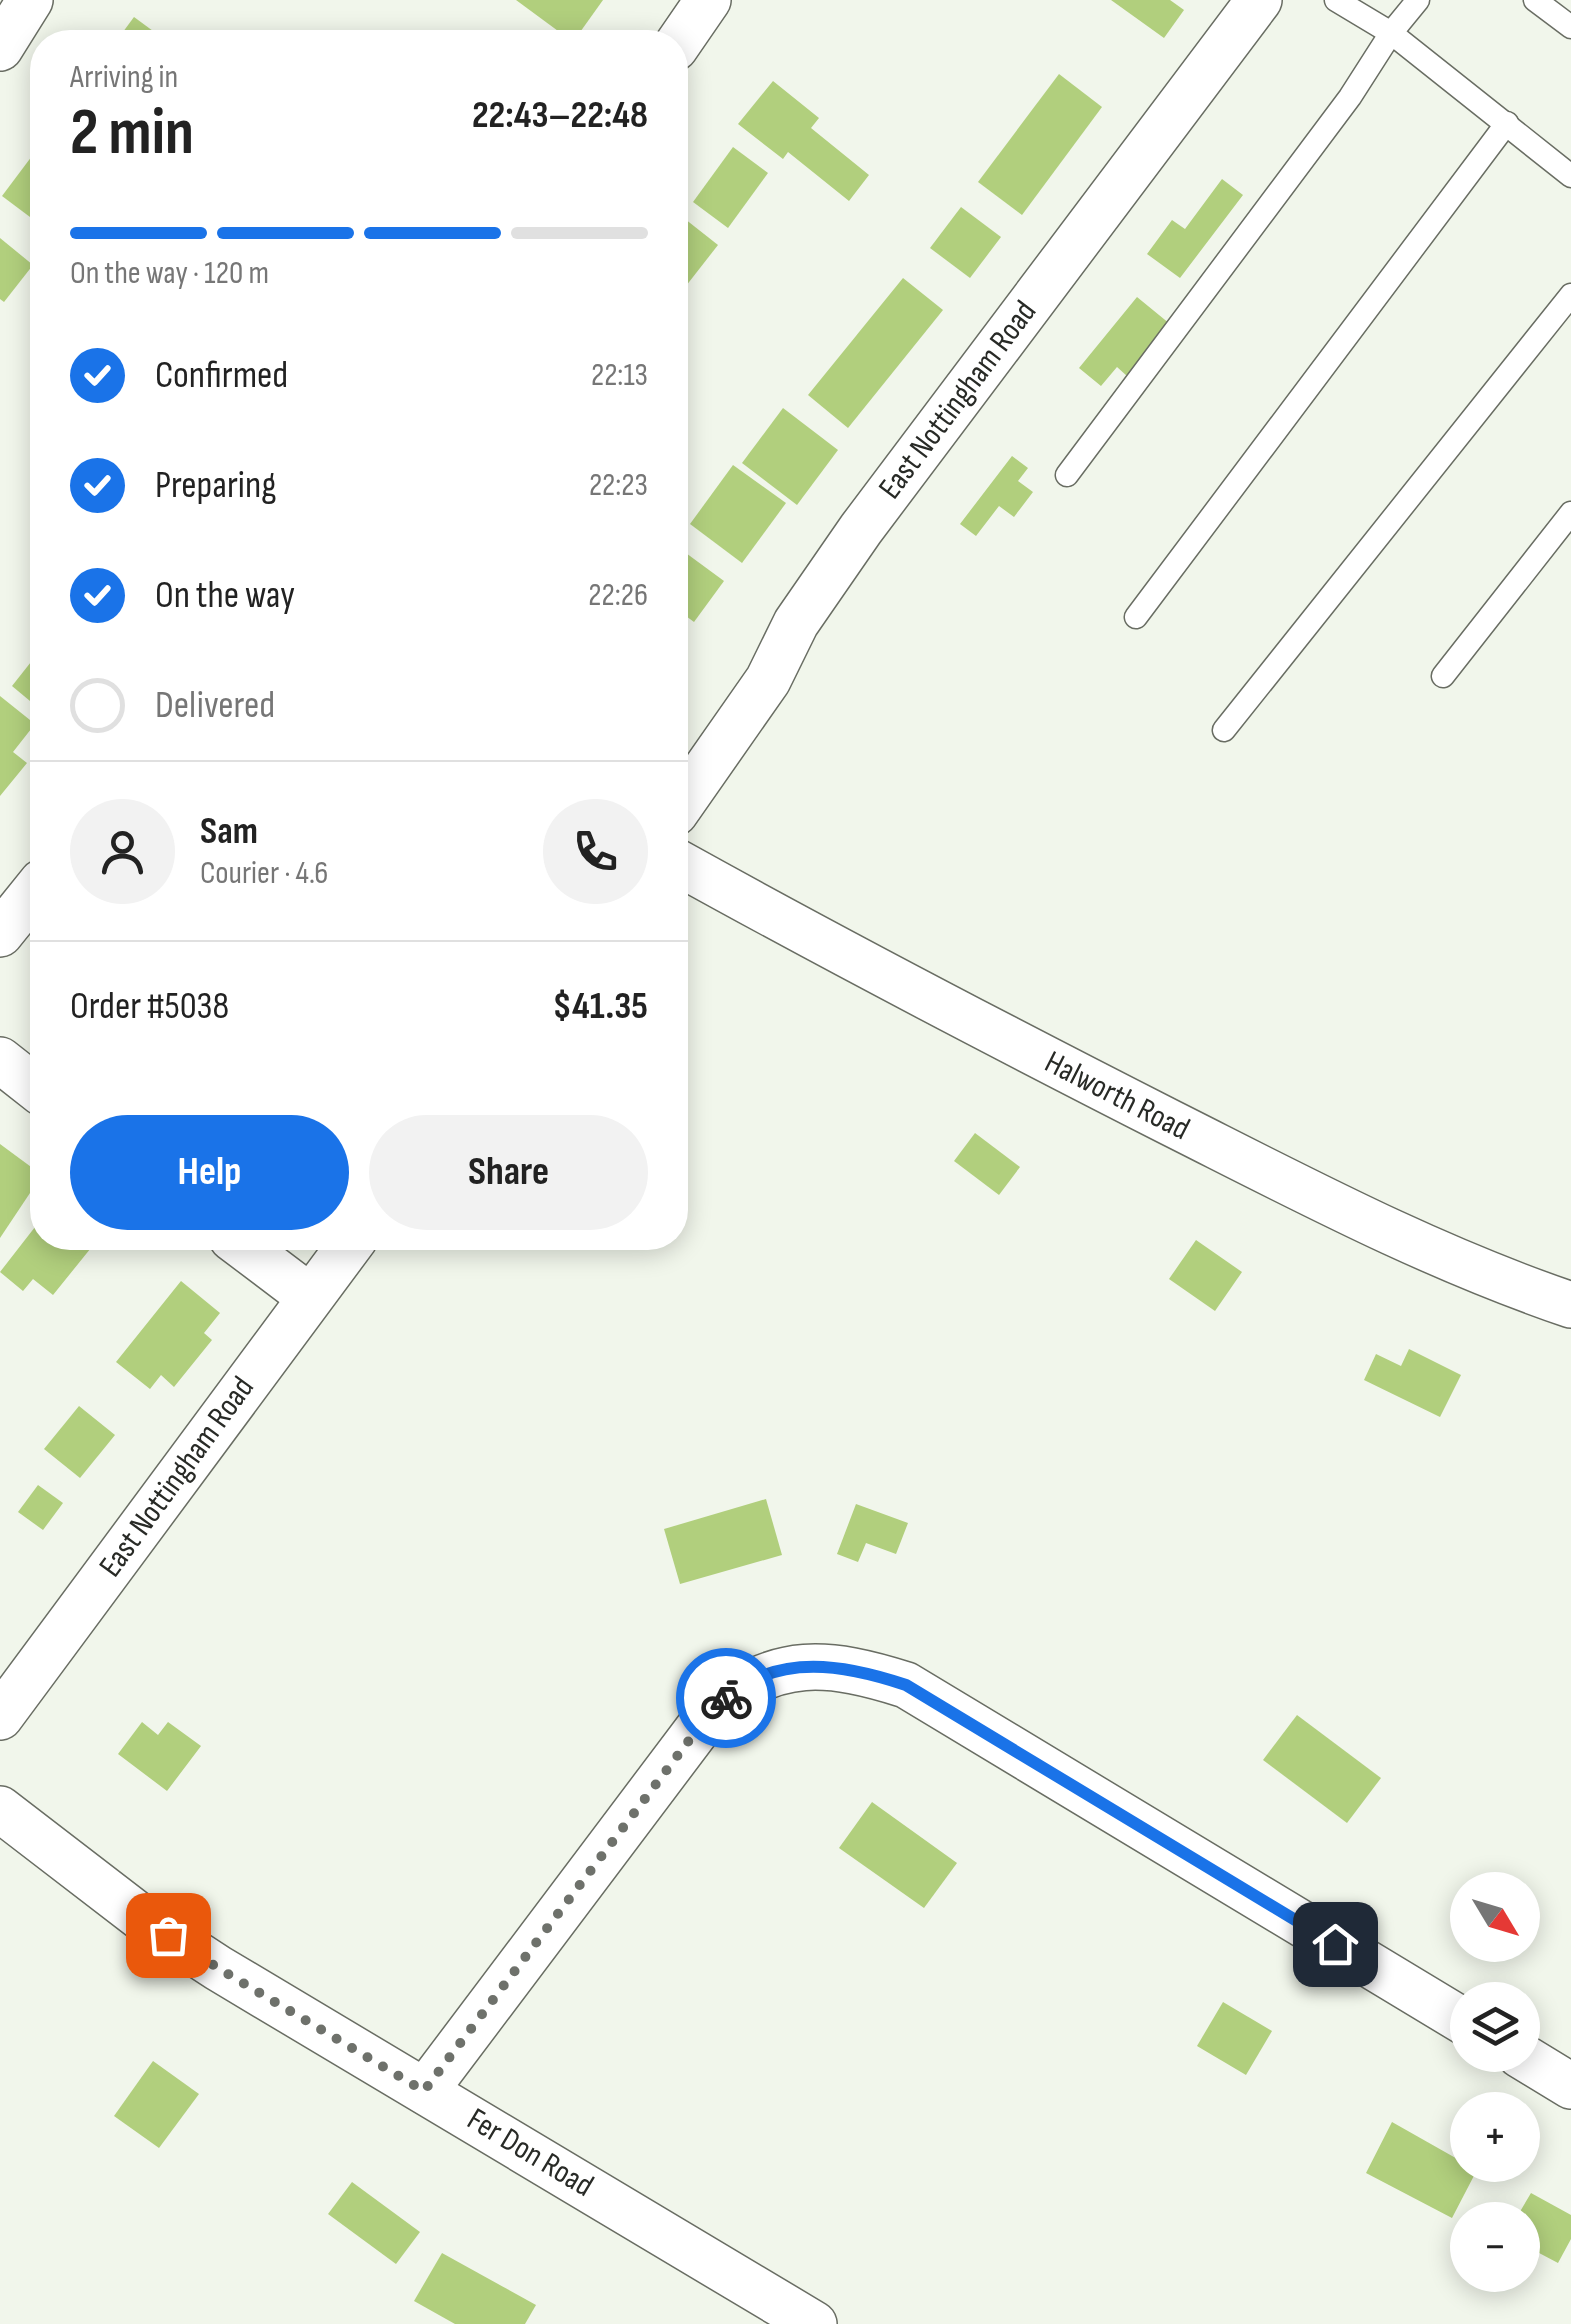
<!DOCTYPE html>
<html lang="en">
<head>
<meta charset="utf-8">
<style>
	:root { --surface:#fff; --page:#f2f2f2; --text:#222; --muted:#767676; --line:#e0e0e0; --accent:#1a73e8 }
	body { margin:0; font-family:"Sofia Sans Condensed",sans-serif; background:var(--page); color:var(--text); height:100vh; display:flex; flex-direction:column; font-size:38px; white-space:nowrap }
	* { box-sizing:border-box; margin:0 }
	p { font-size:32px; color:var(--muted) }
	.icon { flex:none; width:55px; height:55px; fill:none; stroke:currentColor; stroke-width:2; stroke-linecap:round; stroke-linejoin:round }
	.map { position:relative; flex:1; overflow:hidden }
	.sheet { position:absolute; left:30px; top:30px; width:658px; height:1220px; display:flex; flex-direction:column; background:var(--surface); border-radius:40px; box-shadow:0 5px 25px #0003 }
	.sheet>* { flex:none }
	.needle { width:65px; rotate:128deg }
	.controls { position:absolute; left:1450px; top:1872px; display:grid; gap:20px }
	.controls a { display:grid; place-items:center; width:90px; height:90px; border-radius:50%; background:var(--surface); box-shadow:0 5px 25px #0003; font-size:50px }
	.pin { position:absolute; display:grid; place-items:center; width:85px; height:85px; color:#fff; margin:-42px; border-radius:20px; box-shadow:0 5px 15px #0006 }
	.courier { position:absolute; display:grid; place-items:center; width:100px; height:100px; margin:-50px; border:8px solid #1a73e8; border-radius:50%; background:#fff; color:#222; box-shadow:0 2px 12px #0007 }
	.summary em { font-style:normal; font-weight:700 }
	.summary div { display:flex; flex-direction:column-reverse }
	.summary { display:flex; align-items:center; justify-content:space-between; height:170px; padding:0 40px }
	h1 { font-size:65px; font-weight:700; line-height:75px }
	.bar { display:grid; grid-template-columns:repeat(4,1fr); gap:15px 10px; align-content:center; height:120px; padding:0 40px }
	.bar i { height:12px; border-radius:8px; background:var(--line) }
	.bar .selected { background:var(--accent) }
	.bar p { grid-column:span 4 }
	.line { display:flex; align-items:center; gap:25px; padding:0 40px; border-top:2px solid var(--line) }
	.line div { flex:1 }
	.round { display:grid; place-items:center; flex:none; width:105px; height:105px; border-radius:52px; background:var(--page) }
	ol { padding:0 40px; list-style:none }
	li { display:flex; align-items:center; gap:30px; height:110px }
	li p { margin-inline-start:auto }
	li .icon { padding:10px; border-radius:50%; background:var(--accent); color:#fff; stroke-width:4 }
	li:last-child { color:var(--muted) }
	li i { width:55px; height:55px; border:5px solid var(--line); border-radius:50% }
	.button { display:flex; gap:20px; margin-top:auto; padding:20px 40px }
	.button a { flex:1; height:115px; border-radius:60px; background:var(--accent); color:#fff; font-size:40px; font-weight:700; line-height:115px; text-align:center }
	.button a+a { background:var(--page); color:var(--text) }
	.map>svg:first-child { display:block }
	.building { fill:#b1cf7d }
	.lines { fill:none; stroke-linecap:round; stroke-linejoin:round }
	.lane-casing { stroke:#696d63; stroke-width:25 }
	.street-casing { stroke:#696d63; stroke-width:48 }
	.lane { stroke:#fff; stroke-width:22 }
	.street { stroke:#fff; stroke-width:45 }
	.done { stroke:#6e716b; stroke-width:10; stroke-dasharray:0 18 }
	.route { stroke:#1a73e8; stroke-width:12 }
	.labels { text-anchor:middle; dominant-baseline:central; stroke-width:8; stroke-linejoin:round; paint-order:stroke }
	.street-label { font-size:32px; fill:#282a26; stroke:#fff }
</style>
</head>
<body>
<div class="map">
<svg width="1571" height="2324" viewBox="0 0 1571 2324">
	<rect width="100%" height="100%" fill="#f1f6eb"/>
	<!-- building -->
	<g class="building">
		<polygon points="516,0 603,0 573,42"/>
		<polygon points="1111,0 1170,0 1184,10 1164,38"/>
		<polygon points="134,17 168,42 127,42 120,36"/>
		<polygon points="1059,74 1102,107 1022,215 978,182"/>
		<polygon points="773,81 819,118 811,128 869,175 849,201 788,152 783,159 738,124"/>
		<polygon points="733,147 768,173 728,228 693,202"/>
		<polygon points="32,156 42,164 42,226 2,196"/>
		<polygon points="1222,179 1243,195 1180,278 1147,254 1172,220 1185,229"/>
		<polygon points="961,207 1001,237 970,278 930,248"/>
		<polygon points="685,219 718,245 675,300 675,232"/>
		<polygon points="0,238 33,265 4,302 0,299"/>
		<polygon points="903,278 943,310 848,428 808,395"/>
		<polygon points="1137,297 1170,324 1127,376 1117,367 1101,386 1079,368"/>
		<polygon points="783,408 838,450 797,505 742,463"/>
		<polygon points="1012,456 1028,468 1018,481 1033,492 1014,517 999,506 976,536 960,524"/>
		<polygon points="733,465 786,503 742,563 690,524"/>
		<polygon points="675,545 724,581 694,622 675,608"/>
		<polygon points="42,648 42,711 12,686"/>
		<polygon points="0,696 35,724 13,752 27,763 0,796"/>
		<polygon points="975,1133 1020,1167 999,1195 954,1161"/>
		<polygon points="0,1144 42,1175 0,1238"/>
		<polygon points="42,1218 42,1238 99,1238 53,1295 33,1279 23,1291 0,1272"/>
		<polygon points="1196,1240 1242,1272 1215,1311 1169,1279"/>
		<polygon points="181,1281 220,1313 204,1333 212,1340 174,1387 161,1375 150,1389 116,1362"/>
		<polygon points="1409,1349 1461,1375 1440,1417 1364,1380 1376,1354 1401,1366"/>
		<polygon points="79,1406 115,1435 80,1478 44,1449"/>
		<polygon points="38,1485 63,1503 43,1530 18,1512"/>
		<polygon points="766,1499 782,1555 680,1584 664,1529"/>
		<polygon points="856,1504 908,1523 896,1554 866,1543 858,1562 837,1554"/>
		<polygon points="1297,1715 1381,1778 1347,1823 1263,1760"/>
		<polygon points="142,1722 158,1735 168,1722 201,1746 167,1791 118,1754"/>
		<polygon points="872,1802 957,1863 924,1908 839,1848"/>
		<polygon points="1223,2002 1272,2031 1246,2075 1197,2046"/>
		<polygon points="153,2061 199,2094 159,2148 114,2116"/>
		<polygon points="1392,2122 1468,2165 1478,2168 1452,2218 1366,2173"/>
		<polygon points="352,2182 420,2232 396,2264 328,2214"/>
		<polygon points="1531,2193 1571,2215 1571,2239 1558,2263 1522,2244 1522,2220 1515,2220"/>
		<polygon points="442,2253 536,2305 525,2324 455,2324 414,2301"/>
	</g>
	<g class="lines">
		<defs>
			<g id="lane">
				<polyline points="1336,0 1391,33 1571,176"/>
				<polyline points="1535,0 1571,27"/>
				<polyline points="1067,475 1350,97 1391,33 1418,0"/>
				<polyline points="1136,617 1507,123"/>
				<polyline points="1443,676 1571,513"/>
				<polyline points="1224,730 1571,295"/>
			</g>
			<g id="street">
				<polyline points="0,48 30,0"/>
				<polyline points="675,48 708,0"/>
				<polyline points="675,813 768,680 796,623 861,529 1259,0"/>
				<path d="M 675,861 C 839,952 1004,1038 1171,1123 C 1304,1190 1430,1257 1571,1305"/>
				<polyline points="0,934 42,882"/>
				<polyline points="0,1060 42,1093"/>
				<polyline points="232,1238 310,1297"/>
				<polyline points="0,1717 355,1238"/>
				<polyline points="0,1809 143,1919 218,1968 814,2324"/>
				<polyline points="1520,2055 1571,2086"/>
				<path d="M 425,2091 L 712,1710 C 776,1654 830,1661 906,1685 L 1468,2024"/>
			</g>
		</defs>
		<!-- lane casing -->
		<use href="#lane" class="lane-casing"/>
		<!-- street casing -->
		<use href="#street" class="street-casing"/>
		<!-- lane -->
		<use href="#lane" class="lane"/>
		<!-- street -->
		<use href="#street" class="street"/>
	</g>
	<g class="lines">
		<!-- done -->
		<polyline class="done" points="168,1935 218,1968 424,2091 712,1710 726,1698"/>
		<!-- route -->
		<path class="route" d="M 726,1698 C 779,1652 846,1665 906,1685 L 1335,1944"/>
	</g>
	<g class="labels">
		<!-- street labels -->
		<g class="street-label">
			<text transform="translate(958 400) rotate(-53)">East Nottingham Road</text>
			<text transform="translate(1117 1096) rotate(27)">Halworth Road</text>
			<text transform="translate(177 1477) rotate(-54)">East Nottingham Road</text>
			<text transform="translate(530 2153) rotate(31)">Fer Don Road</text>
		</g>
	</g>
</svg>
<div class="controls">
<a><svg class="needle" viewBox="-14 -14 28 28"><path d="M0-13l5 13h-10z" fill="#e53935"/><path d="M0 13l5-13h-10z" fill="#767676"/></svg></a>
<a><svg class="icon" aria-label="layers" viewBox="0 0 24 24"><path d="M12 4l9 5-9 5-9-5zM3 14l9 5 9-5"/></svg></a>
<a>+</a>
<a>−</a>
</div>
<div class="pin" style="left:168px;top:1935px;background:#ea580c"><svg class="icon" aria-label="bag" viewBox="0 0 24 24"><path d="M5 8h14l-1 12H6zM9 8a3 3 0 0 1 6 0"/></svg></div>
<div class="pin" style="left:1335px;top:1944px;background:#1f2937"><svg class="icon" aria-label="home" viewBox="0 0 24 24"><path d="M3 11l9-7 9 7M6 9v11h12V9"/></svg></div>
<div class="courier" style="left:726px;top:1698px"><svg class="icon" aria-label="bike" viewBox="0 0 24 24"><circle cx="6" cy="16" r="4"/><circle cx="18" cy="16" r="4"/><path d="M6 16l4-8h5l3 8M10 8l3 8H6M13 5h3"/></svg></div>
<section class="sheet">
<div class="summary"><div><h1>2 min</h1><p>Arriving in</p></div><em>22:43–22:48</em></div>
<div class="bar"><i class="selected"></i><i class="selected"></i><i class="selected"></i><i></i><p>On the way · 120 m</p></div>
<ol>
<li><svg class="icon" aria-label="check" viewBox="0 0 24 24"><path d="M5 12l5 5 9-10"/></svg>Confirmed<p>22:13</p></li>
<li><svg class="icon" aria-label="check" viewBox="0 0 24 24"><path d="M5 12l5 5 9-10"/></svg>Preparing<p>22:23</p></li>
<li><svg class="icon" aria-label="check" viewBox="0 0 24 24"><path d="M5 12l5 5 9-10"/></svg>On the way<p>22:26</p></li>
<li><i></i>Delivered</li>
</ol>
<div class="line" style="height:180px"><a class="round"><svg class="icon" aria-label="person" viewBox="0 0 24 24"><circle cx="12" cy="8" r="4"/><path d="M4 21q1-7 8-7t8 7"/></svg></a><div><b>Sam</b><p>Courier · 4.6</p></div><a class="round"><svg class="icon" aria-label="phone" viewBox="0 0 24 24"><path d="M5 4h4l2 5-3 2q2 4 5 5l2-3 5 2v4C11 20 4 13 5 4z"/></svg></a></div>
<div class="line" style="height:130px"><div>Order #5038</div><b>$41.35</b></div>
<div class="button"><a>Help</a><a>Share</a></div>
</section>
</div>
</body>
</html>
